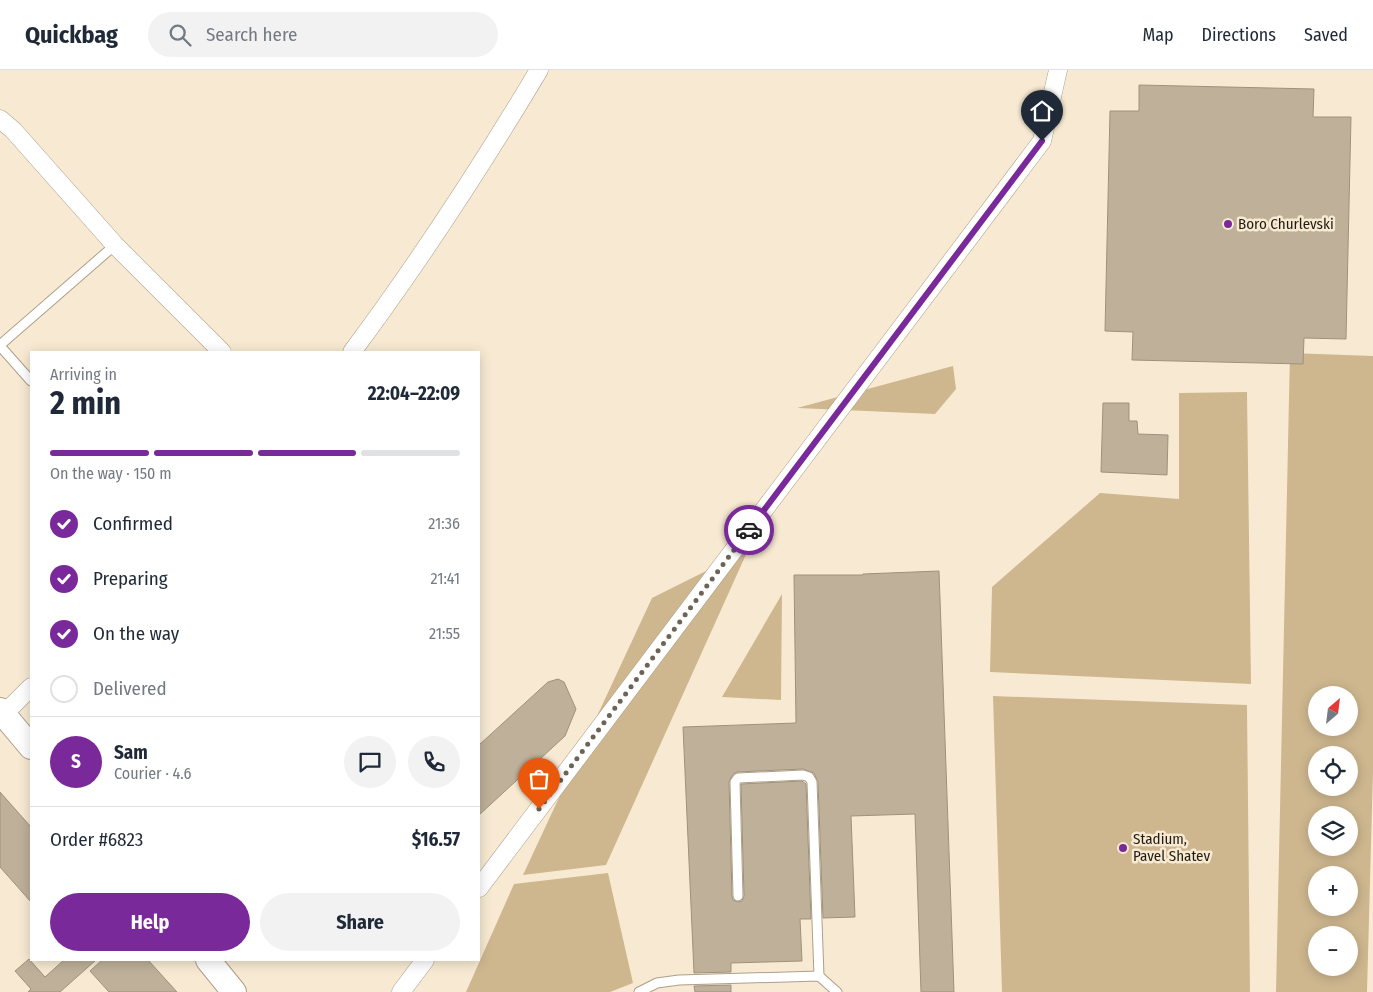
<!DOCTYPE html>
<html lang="en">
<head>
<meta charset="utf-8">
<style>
	:root { --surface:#fff; --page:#f2f2f3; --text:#1f2937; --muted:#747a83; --line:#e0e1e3; --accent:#79299a }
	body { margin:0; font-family:"Fira Sans Condensed",sans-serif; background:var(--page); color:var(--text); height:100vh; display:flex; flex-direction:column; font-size:19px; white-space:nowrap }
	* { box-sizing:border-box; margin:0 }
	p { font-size:16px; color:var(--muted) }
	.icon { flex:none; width:28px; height:28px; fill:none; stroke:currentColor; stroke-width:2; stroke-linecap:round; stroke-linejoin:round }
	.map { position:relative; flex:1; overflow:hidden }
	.drawer { position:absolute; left:30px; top:281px; width:450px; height:610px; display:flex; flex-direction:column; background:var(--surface); border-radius:0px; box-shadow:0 2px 12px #0003 }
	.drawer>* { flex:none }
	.needle { width:32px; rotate:28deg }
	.controls { position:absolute; left:1308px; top:616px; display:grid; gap:10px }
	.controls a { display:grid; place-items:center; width:50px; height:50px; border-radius:50%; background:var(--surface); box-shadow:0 2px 12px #0003; font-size:25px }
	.pin { position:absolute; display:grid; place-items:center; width:42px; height:42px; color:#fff; margin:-51px -21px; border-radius:50% 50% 50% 0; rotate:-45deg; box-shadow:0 0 5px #0007 }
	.pin .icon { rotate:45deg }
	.courier { position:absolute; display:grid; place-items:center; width:50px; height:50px; margin:-25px; border:4px solid #79299a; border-radius:50%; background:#fff; color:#222; box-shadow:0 1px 6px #0007 }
	.summary em { font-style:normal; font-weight:700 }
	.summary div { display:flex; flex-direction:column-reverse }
	.summary { display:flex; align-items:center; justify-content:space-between; height:85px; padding:0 20px }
	h1 { font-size:32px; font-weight:700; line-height:38px }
	.bar { display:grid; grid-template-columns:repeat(4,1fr); gap:8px 5px; align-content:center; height:60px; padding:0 20px }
	.bar i { height:6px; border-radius:4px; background:var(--line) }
	.bar .current { background:var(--accent) }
	.bar p { grid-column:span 4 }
	.line { display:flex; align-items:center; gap:12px; padding:0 20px; border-top:1px solid var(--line) }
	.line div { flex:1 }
	.round { display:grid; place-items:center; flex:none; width:52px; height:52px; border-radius:26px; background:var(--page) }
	ol { padding:0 20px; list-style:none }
	li { display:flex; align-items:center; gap:15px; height:55px }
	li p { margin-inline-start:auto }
	li .icon { padding:5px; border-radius:50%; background:var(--accent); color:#fff; stroke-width:4 }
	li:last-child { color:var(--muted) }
	li i { width:28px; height:28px; border:2px solid var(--line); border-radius:50% }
	.cta { display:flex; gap:10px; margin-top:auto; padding:10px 20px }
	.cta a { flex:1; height:58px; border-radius:30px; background:var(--accent); color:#fff; font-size:20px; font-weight:700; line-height:58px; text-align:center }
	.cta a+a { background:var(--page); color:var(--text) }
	header { display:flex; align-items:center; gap:30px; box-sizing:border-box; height:70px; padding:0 25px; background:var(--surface); border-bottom:1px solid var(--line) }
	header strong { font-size:24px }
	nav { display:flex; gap:28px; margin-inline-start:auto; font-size:18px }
	.search { width:350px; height:45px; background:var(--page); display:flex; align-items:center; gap:12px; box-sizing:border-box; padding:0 18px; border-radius:28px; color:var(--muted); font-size:19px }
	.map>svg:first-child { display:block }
	.green { fill:#ceb78f; fill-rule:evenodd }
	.building { fill:#beb099; stroke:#9f927c }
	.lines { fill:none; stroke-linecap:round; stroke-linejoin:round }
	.lane-casing { stroke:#ad9f89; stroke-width:11 }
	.street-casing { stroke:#ad9f89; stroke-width:19 }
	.secondary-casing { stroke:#ad9f89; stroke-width:26 }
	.lane { stroke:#fff; stroke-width:9 }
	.street { stroke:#fff; stroke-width:18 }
	.secondary { stroke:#fff; stroke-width:24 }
	.done { stroke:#6c6456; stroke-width:5; stroke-dasharray:0 9 }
	.route { stroke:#79299a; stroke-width:6 }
	.poi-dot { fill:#79299a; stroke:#f8ead2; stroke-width:2 }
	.labels { text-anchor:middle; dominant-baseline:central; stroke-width:5; stroke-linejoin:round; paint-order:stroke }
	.poi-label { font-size:15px; fill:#211c13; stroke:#f8ead2; text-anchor:start }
</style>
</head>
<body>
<header>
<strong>Quickbag</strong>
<div class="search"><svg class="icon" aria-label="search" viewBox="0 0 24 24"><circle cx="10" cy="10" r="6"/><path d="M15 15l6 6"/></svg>Search here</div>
<nav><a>Map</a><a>Directions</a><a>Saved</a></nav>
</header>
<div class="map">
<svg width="1373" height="922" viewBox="0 0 1373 922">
	<rect width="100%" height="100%" fill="#f8ead2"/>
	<!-- green -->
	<g class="green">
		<path d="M 1290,283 L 1373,286 L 1373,701 L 1367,922 L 1276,922 ZM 1316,625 L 1349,625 L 1349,658 L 1316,658 ZM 1316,685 L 1349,685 L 1349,718 L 1316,718 ZM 1316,745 L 1349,745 L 1349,778 L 1316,778 ZM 1316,805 L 1349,805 L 1349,838 L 1316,838 ZM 1316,865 L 1349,865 L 1349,898 L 1316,898 Z"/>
		<polygon points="953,296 956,319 935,344 797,338"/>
		<polygon points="1247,322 1251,614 990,602 992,517 1100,423 1179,429 1179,323"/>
		<polygon points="748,480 606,795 523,805 652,528"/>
		<polygon points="782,524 781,630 722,627"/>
		<polygon points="993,626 1247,635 1250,922 1002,922"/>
		<polygon points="608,803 633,913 610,922 466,922 514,814"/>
	</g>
	<!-- building -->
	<g class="building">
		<polygon points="1139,15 1314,19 1313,47 1351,47 1346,269 1304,268 1303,294 1132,290 1133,262 1105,261 1110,41 1139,41"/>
		<polygon points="1103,333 1129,333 1129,351 1137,351 1138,364 1168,365 1167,405 1101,402"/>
		<polygon points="939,501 954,922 921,922 915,744 851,746 855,847 823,848 818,712 814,703 803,699 737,702 733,704 729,712 732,826 733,830 738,832 742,831 744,826 741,714 802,711 806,714 811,849 800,849 802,891 731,893 731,902 694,903 683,657 796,653 794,505 863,505 863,504"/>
		<polygon points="558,609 564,612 576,639 565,666 479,745 479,675 548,612"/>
		<polygon points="0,722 31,757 31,832 0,797"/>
		<polygon points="29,889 45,907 64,890 96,890 60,922 28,922 31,919 15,901"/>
		<polygon points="102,890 148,890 177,922 109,922 90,901"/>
		<polygon points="731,915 731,922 695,922 694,916"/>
	</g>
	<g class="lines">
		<defs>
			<g id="lane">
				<polyline points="0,275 115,175"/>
				<polyline points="0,276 31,311"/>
				<polyline points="738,826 735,712 738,708 803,705 809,707 812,712 819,906"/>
				<polyline points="639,922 657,913 679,910 819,906 837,922"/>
			</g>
			<g id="street">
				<polyline points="0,49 13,60 115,175 222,282"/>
				<path d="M 352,282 C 419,192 481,97 539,0"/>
				<polyline points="0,648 31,617"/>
				<polyline points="479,818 1042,71 1058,0"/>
				<polyline points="401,922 425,890"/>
			</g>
			<g id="secondary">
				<polyline points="0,640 31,677"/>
				<polyline points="208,890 234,922"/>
			</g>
		</defs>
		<!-- lane casing -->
		<use href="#lane" class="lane-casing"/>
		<!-- street casing -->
		<use href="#street" class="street-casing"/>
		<!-- secondary casing -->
		<use href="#secondary" class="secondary-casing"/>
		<!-- lane -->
		<use href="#lane" class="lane"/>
		<!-- street -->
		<use href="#street" class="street"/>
		<!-- secondary -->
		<use href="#secondary" class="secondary"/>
	</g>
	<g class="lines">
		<!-- done -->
		<polyline class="done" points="539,739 749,460"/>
		<!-- route -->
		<polyline class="route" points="749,460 1042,71"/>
	</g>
	<!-- markers -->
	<g class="poi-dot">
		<circle cx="1228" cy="154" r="5"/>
		<circle cx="1123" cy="778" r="5"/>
	</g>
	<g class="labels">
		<!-- poi labels -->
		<g class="poi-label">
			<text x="1238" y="154">Boro Churlevski</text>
			<text x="1133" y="769">Stadium,<tspan x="1133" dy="17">Pavel Shatev</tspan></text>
		</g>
	</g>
</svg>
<div class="controls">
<a><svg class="needle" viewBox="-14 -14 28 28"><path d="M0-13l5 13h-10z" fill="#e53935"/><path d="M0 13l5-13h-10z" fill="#747a83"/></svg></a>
<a><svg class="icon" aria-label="locate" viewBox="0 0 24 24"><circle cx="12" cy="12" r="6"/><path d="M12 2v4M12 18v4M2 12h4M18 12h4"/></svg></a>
<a><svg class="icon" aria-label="layers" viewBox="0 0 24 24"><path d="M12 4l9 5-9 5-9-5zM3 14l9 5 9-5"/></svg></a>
<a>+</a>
<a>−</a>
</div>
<div class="pin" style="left:539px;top:739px;background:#ea580c"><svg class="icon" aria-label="bag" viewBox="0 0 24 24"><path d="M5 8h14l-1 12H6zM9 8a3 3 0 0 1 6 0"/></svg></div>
<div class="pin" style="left:1042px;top:71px;background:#1f2937"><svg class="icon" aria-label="home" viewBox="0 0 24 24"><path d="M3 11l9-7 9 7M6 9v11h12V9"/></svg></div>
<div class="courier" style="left:749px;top:460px"><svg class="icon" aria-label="car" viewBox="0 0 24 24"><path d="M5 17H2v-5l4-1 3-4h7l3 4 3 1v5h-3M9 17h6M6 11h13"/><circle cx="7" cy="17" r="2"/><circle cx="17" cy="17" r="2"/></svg></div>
<section class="drawer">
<div class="summary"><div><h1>2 min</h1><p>Arriving in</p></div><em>22:04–22:09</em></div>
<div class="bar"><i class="current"></i><i class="current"></i><i class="current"></i><i></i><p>On the way · 150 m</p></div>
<ol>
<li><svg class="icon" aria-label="check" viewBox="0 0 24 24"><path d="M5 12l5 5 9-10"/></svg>Confirmed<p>21:36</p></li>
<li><svg class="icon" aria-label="check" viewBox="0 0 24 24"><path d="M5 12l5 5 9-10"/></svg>Preparing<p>21:41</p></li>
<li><svg class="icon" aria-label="check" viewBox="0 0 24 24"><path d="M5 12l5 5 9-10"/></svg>On the way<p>21:55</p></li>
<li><i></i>Delivered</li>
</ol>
<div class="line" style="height:90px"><b class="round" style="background:var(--accent);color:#fff">S</b><div><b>Sam</b><p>Courier · 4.6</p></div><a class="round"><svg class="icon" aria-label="chat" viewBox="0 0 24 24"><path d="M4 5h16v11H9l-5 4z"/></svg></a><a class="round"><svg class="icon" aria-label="phone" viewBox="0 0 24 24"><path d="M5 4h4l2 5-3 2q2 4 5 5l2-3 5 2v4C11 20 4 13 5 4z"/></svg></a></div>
<div class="line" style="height:65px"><div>Order #6823</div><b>$16.57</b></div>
<div class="cta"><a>Help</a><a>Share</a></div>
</section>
</div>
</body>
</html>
